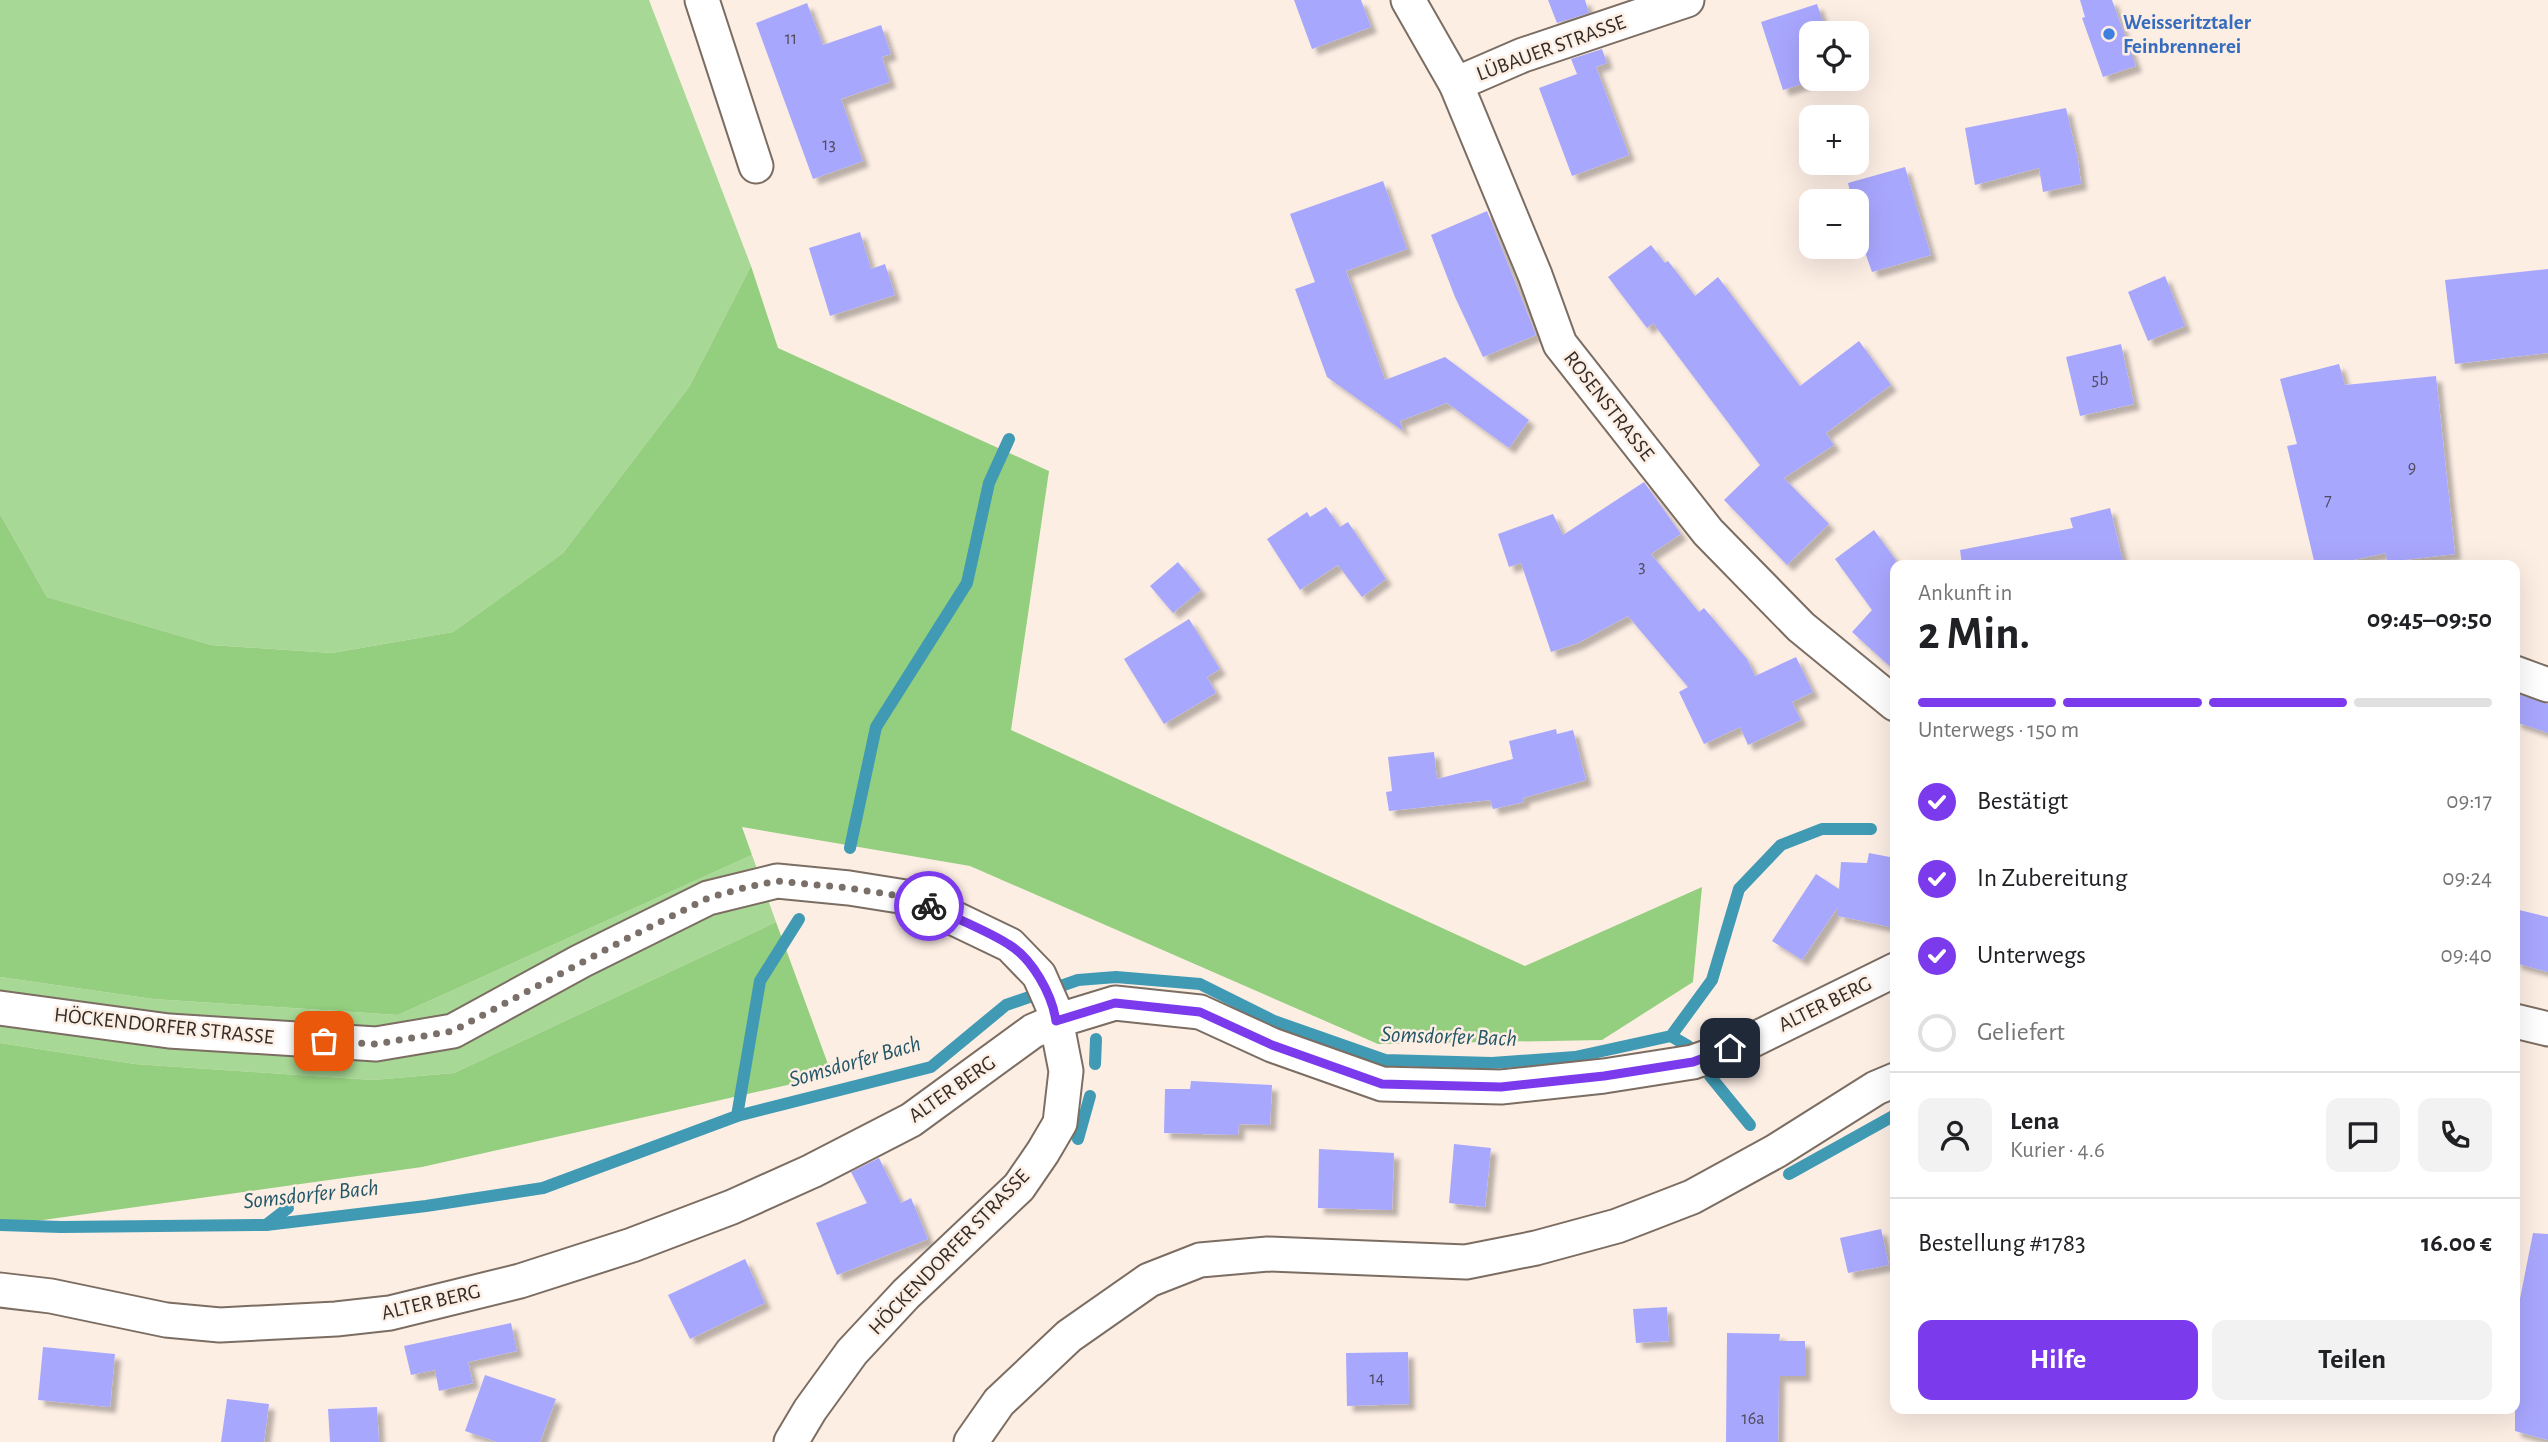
<!DOCTYPE html>
<html lang="de">
<head>
<meta charset="utf-8">
<style>
	:root { --surface:#fff; --page:#f2f2f2; --text:#202124; --muted:#757577; --line:#e0e0e0; --accent:#7c3aed }
	body { margin:0; font-family:"Alegreya Sans",sans-serif; background:var(--page); color:var(--text); height:100vh; display:flex; flex-direction:column; font-size:26px; white-space:nowrap }
	* { box-sizing:border-box; margin:0 }
	p { font-size:23px; color:var(--muted) }
	.icon { flex:none; width:38px; height:38px; fill:none; stroke:currentColor; stroke-width:2; stroke-linecap:round; stroke-linejoin:round }
	.map { position:relative; flex:1; overflow:hidden }
	.details { position:absolute; left:1890px; top:560px; width:630px; height:854px; display:flex; flex-direction:column; background:var(--surface); border-radius:14px; box-shadow:0 7px 28px #0002 }
	.details>* { flex:none }
	.buttons { position:absolute; left:1799px; top:21px; display:grid; gap:14px }
	.buttons a { display:grid; place-items:center; width:70px; height:70px; border-radius:14px; background:var(--surface); box-shadow:0 7px 28px #0002; font-size:35px }
	.pin { position:absolute; display:grid; place-items:center; width:60px; height:60px; color:#fff; margin:-30px; border-radius:14px; box-shadow:0 4px 10px #0006 }
	.courier { position:absolute; display:grid; place-items:center; width:70px; height:70px; margin:-35px; border:5px solid #7c3aed; border-radius:50%; background:#fff; color:#222; box-shadow:0 2px 9px #0007 }
	.head em { font-style:normal; font-weight:600 }
	.head div { display:flex; flex-direction:column-reverse }
	.head { display:flex; align-items:center; justify-content:space-between; height:119px; padding:0 28px }
	h1 { font-size:46px; font-weight:600; line-height:52px }
	.bar { display:grid; grid-template-columns:repeat(4,1fr); gap:10px 7px; align-content:center; height:84px; padding:0 28px }
	.bar i { height:9px; border-radius:5px; background:var(--line) }
	.bar .current { background:var(--accent) }
	.bar p { grid-column:span 4 }
	.line { display:flex; align-items:center; gap:18px; padding:0 28px; border-top:2px solid var(--line) }
	.line div { flex:1 }
	.round { display:grid; place-items:center; flex:none; width:74px; height:74px; border-radius:14px; background:var(--page) }
	ol { padding:0 28px; list-style:none }
	li { display:flex; align-items:center; gap:21px; height:77px }
	li p { margin-inline-start:auto }
	li .icon { padding:7px; border-radius:50%; background:var(--accent); color:#fff; stroke-width:4 }
	li:last-child { color:var(--muted) }
	li i { width:38px; height:38px; border:4px solid var(--line); border-radius:50% }
	.button { display:flex; gap:14px; margin-top:auto; padding:14px 28px }
	.button a { flex:1; height:80px; border-radius:14px; background:var(--accent); color:#fff; font-size:28px; font-weight:600; line-height:80px; text-align:center }
	.button a+a { background:var(--page); color:var(--text) }
	.map>svg:first-child { display:block }
	.green { fill:#a7d896 }
	.forest { fill:#94ce7f }
	.lines { fill:none; stroke-linecap:round; stroke-linejoin:round }
	.stream { stroke:#409ab3; stroke-width:12 }
	.building { fill:#a8a7fe; filter:url(#shadow) }
	.minor-casing { stroke:#7c6d62; stroke-width:37 }
	.minor { stroke:#fff; stroke-width:33 }
	.done { stroke:#7a7069; stroke-width:7; stroke-dasharray:0 12.6 }
	.route { stroke:#7c3aed; stroke-width:9 }
	.shop-dot { fill:#3f7fe0; stroke:#fdeee4; stroke-width:2.5 }
	.labels { text-anchor:middle; dominant-baseline:central; stroke-width:5; stroke-linejoin:round; paint-order:stroke }
	.number-label { font-size:18px; fill:#504b5d }
	.shop-label { font-size:21px; font-weight:bold; fill:#366cbe; stroke:#fdeee4; text-anchor:start }
	.street-label { font-size:21px; fill:#332c27; stroke:#fdeee4 }
	.water-label { font-size:23px; font-style:italic; fill:#235768; stroke:#fdeee4 }
</style>
</head>
<body>
<div class="map">
<svg width="2548" height="1442" viewBox="0 0 2548 1442">
	<defs>
		<filter id="shadow"><feDropShadow dx="6" dy="6" stdDeviation="2" flood-color="#0004"/></filter>
	</defs>
	<rect width="100%" height="100%" fill="#fdeee4"/>
	<!-- green -->
	<g class="green">
		<polygon points="0,0 649,0 751,266 689,387 563,553 453,632 332,653 211,645 47,597 0,514"/>
		<polygon points="752,855 776,922 454,1073 373,1080 135,1064 0,1043 0,977 153,999 398,1015"/>
	</g>
	<!-- forest -->
	<g class="forest">
		<polygon points="751,266 778,348 1049,471 1011,730 1525,966 1702,887 1693,982 1602,1040 1378,1044 970,866 742,827 752,855 398,1015 153,999 0,977 0,514 47,597 211,645 332,653 453,632 563,553 689,387"/>
		<polygon points="776,922 832,1075 422,1167 0,1226 0,1043 135,1064 373,1080 454,1073"/>
	</g>
	<g class="lines">
		<!-- stream -->
		<g class="stream">
			<polyline points="850,848 876,727 967,583 989,483 1009,439"/>
			<polyline points="1671,1036 1688,1046"/>
			<polyline points="1095,1064 1096,1039"/>
			<polyline points="1710,1076 1750,1125"/>
			<polyline points="737,1116 760,981 799,919"/>
			<polyline points="1078,1139 1090,1096"/>
			<polyline points="1789,1174 1895,1115"/>
			<polyline points="0,1225 61,1227 266,1225 426,1206 543,1188 737,1116 931,1067 1006,1005 1078,980 1116,977 1200,984 1274,1021 1385,1060 1492,1063 1575,1057 1671,1036 1712,980 1739,889 1781,845 1822,829 1871,829"/>
			<polyline points="266,1225 288,1208"/>
		</g>
	</g>
	<!-- building -->
	<g class="building">
		<polygon points="1294,0 1361,0 1371,27 1312,49"/>
		<polygon points="1548,0 1585,0 1589,13 1557,23"/>
		<polygon points="2080,0 2112,0 2136,66 2103,77 2082,18 2085,17"/>
		<polygon points="807,3 823,45 881,25 891,54 882,57 890,82 841,99 863,161 813,179 756,23"/>
		<polygon points="1817,4 1827,33 1811,33 1811,79 1818,79 1783,90 1761,22"/>
		<polygon points="1602,49 1607,63 1596,67 1629,155 1572,176 1539,88 1577,74 1571,59"/>
		<polygon points="2066,108 2078,160 2081,184 2043,192 2039,168 1975,185 1965,128"/>
		<polygon points="1905,167 1931,255 1872,272 1861,241 1857,223 1857,201 1852,201 1848,183"/>
		<polygon points="1383,181 1407,249 1346,271 1385,380 1445,357 1529,420 1509,448 1447,403 1400,421 1403,431 1327,377 1295,289 1315,282 1290,214"/>
		<polygon points="1487,211 1536,335 1483,357 1455,297 1431,235"/>
		<polygon points="860,232 871,269 885,264 895,295 830,316 809,248"/>
		<polygon points="1651,245 1665,263 1668,261 1695,296 1718,277 1800,386 1859,341 1891,385 1826,433 1834,445 1784,478 1829,524 1787,565 1724,500 1760,465 1653,323 1647,328 1608,277"/>
		<polygon points="2548,269 2548,353 2455,364 2445,280"/>
		<polygon points="2165,276 2185,326 2148,341 2128,292"/>
		<polygon points="2121,344 2134,404 2080,416 2066,357"/>
		<polygon points="2339,364 2345,385 2436,376 2455,554 2387,562 2386,553 2330,565 2315,565 2287,446 2297,444 2280,379"/>
		<polygon points="1644,482 1681,534 1651,554 1699,612 1704,608 1747,659 1755,676 1796,657 1813,692 1792,702 1801,720 1748,745 1740,727 1704,744 1679,692 1688,687 1628,616 1578,643 1551,652 1521,563 1509,567 1498,534 1553,514 1563,535"/>
		<polygon points="1326,507 1340,527 1348,522 1386,579 1362,597 1338,565 1300,590 1267,539 1307,512 1310,517"/>
		<polygon points="2110,508 2124,565 1962,565 1960,550 2073,528 2070,518"/>
		<polygon points="1874,530 1895,559 1895,671 1852,632 1872,610 1835,559"/>
		<polygon points="1178,562 1201,590 1173,613 1150,586"/>
		<polygon points="1189,619 1220,669 1207,677 1216,693 1164,724 1124,659"/>
		<polygon points="2515,693 2548,704 2548,733 2515,722"/>
		<polygon points="1556,729 1557,734 1573,730 1586,780 1523,798 1524,802 1493,809 1490,800 1389,811 1386,792 1392,791 1388,757 1434,752 1437,779 1513,759 1509,741"/>
		<polygon points="1869,853 1895,858 1895,928 1838,916 1838,907 1802,960 1772,941 1816,874 1839,889 1841,862 1867,863"/>
		<polygon points="2515,909 2548,917 2548,972 2515,963"/>
		<polygon points="1191,1081 1272,1085 1270,1125 1239,1124 1238,1135 1164,1133 1165,1089 1190,1089"/>
		<polygon points="1454,1144 1491,1148 1485,1207 1449,1203"/>
		<polygon points="1319,1149 1394,1153 1392,1210 1318,1208"/>
		<polygon points="879,1158 901,1203 911,1198 928,1239 837,1275 816,1223 867,1203 851,1172"/>
		<polygon points="1881,1229 1889,1265 1848,1273 1840,1238"/>
		<polygon points="2533,1233 2548,1234 2548,1440 2515,1431 2515,1324"/>
		<polygon points="745,1259 765,1303 690,1339 668,1295"/>
		<polygon points="1667,1307 1669,1341 1636,1343 1633,1309"/>
		<polygon points="511,1323 517,1351 468,1362 473,1383 439,1391 435,1370 411,1375 404,1346"/>
		<polygon points="1727,1333 1780,1334 1779,1341 1805,1341 1805,1376 1779,1376 1778,1442 1726,1442"/>
		<polygon points="43,1347 115,1354 110,1407 38,1400"/>
		<polygon points="1408,1352 1409,1404 1347,1406 1346,1353"/>
		<polygon points="485,1375 556,1399 540,1442 497,1442 465,1431"/>
		<polygon points="227,1399 269,1404 264,1442 221,1442"/>
		<polygon points="377,1407 379,1442 330,1442 328,1409"/>
	</g>
	<g class="lines">
		<defs>
			<g id="minor">
				<polyline points="702,0 756,166"/>
				<polyline points="1408,0 1456,84 1535,275 1560,344 1708,532 1801,627 1895,704"/>
				<polyline points="1456,84 1523,55 1687,0"/>
				<polyline points="2515,673 2548,685"/>
				<polyline points="0,1008 169,1031 376,1044 453,1031 581,961 708,898 777,881 849,888 912,898 1010,945 1039,975 1054,1009 1066,1071 1060,1123 1043,1152 1019,1187 906,1294 852,1352 810,1410 791,1442"/>
				<polyline points="2515,1021 2548,1029"/>
				<polyline points="0,1290 51,1296 166,1320 220,1325 336,1319 390,1313 520,1281 632,1245 732,1207 812,1171 911,1120 1033,1031 1056,1021 1115,1003 1200,1012 1272,1045 1382,1084 1501,1087 1604,1076 1693,1062 1749,1042 1895,970"/>
				<polyline points="971,1442 999,1402 1069,1336 1149,1280 1200,1260 1268,1254 1466,1262 1536,1248 1617,1226 1692,1197 1776,1151 1876,1088 1895,1080"/>
			</g>
		</defs>
		<!-- minor casing -->
		<use href="#minor" class="minor-casing"/>
		<!-- minor -->
		<use href="#minor" class="minor"/>
	</g>
	<g class="lines">
		<!-- done -->
		<polyline class="done" points="324,1041 376,1044 453,1031 624,940 708,898 743,888 777,881 849,888 912,898 929,906"/>
		<!-- route -->
		<path class="route" d="M 929,906 C 955,918 984,929 1008,944 C 1032,958 1052,994 1056,1021 L 1115,1003 L 1200,1012 L 1272,1045 L 1382,1084 L 1501,1087 L 1604,1076 L 1693,1062 L 1730,1048"/>
	</g>
	<!-- markers -->
	<circle class="shop-dot" cx="2109" cy="34" r="7"/>
	<g class="labels">
		<!-- number labels -->
		<g class="number-label">
			<text x="791" y="39">11</text>
			<text x="829" y="145">13</text>
			<text x="2100" y="380">5b</text>
			<text x="2412" y="468">9</text>
			<text x="2328" y="501">7</text>
			<text x="1642" y="567">3</text>
			<text x="1377" y="1379">14</text>
			<text x="1753" y="1419">16a</text>
		</g>
		<!-- shop labels -->
		<g class="shop-label">
			<text x="2123" y="22">Weisseritztaler<tspan x="2123" dy="24">Feinbrennerei</tspan></text>
		</g>
		<!-- street labels -->
		<g class="street-label">
			<text transform="translate(1551 48) rotate(-20)">LÜBAUER STRASSE</text>
			<text transform="translate(1609 406) rotate(52)">ROSENSTRASSE</text>
			<text transform="translate(1825 1004) rotate(-26)">ALTER BERG</text>
			<text transform="translate(164 1026) rotate(6)">HÖCKENDORFER STRASSE</text>
			<text transform="translate(952 1089) rotate(-35)">ALTER BERG</text>
			<text transform="translate(949 1252) rotate(-46)">HÖCKENDORFER STRASSE</text>
			<text transform="translate(431 1302) rotate(-13)">ALTER BERG</text>
		</g>
		<!-- water labels -->
		<g class="water-label">
			<text transform="translate(1449 1037) rotate(2)">Somsdorfer Bach</text>
			<text transform="translate(855 1062) rotate(-16)">Somsdorfer Bach</text>
			<text transform="translate(311 1195) rotate(-6)">Somsdorfer Bach</text>
		</g>
	</g>
</svg>
<div class="buttons">
<a><svg class="icon" aria-label="locate" viewBox="0 0 24 24"><circle cx="12" cy="12" r="6"/><path d="M12 2v4M12 18v4M2 12h4M18 12h4"/></svg></a>
<a>+</a>
<a>−</a>
</div>
<div class="pin" style="left:324px;top:1041px;background:#ea580c"><svg class="icon" aria-label="bag" viewBox="0 0 24 24"><path d="M5 8h14l-1 12H6zM9 8a3 3 0 0 1 6 0"/></svg></div>
<div class="pin" style="left:1730px;top:1048px;background:#1f2937"><svg class="icon" aria-label="home" viewBox="0 0 24 24"><path d="M3 11l9-7 9 7M6 9v11h12V9"/></svg></div>
<div class="courier" style="left:929px;top:906px"><svg class="icon" aria-label="bike" viewBox="0 0 24 24"><circle cx="6" cy="16" r="4"/><circle cx="18" cy="16" r="4"/><path d="M6 16l4-8h5l3 8M10 8l3 8H6M13 5h3"/></svg></div>
<section class="details">
<div class="head"><div><h1>2 Min.</h1><p>Ankunft in</p></div><em>09:45–09:50</em></div>
<div class="bar"><i class="current"></i><i class="current"></i><i class="current"></i><i></i><p>Unterwegs · 150 m</p></div>
<ol>
<li><svg class="icon" aria-label="check" viewBox="0 0 24 24"><path d="M5 12l5 5 9-10"/></svg>Bestätigt<p>09:17</p></li>
<li><svg class="icon" aria-label="check" viewBox="0 0 24 24"><path d="M5 12l5 5 9-10"/></svg>In Zubereitung<p>09:24</p></li>
<li><svg class="icon" aria-label="check" viewBox="0 0 24 24"><path d="M5 12l5 5 9-10"/></svg>Unterwegs<p>09:40</p></li>
<li><i></i>Geliefert</li>
</ol>
<div class="line" style="height:126px"><a class="round"><svg class="icon" aria-label="person" viewBox="0 0 24 24"><circle cx="12" cy="8" r="4"/><path d="M4 21q1-7 8-7t8 7"/></svg></a><div><b>Lena</b><p>Kurier · 4.6</p></div><a class="round"><svg class="icon" aria-label="chat" viewBox="0 0 24 24"><path d="M4 5h16v11H9l-5 4z"/></svg></a><a class="round"><svg class="icon" aria-label="phone" viewBox="0 0 24 24"><path d="M5 4h4l2 5-3 2q2 4 5 5l2-3 5 2v4C11 20 4 13 5 4z"/></svg></a></div>
<div class="line" style="height:91px"><div>Bestellung #1783</div><b>16.00 €</b></div>
<div class="button"><a>Hilfe</a><a>Teilen</a></div>
</section>
</div>
</body>
</html>
